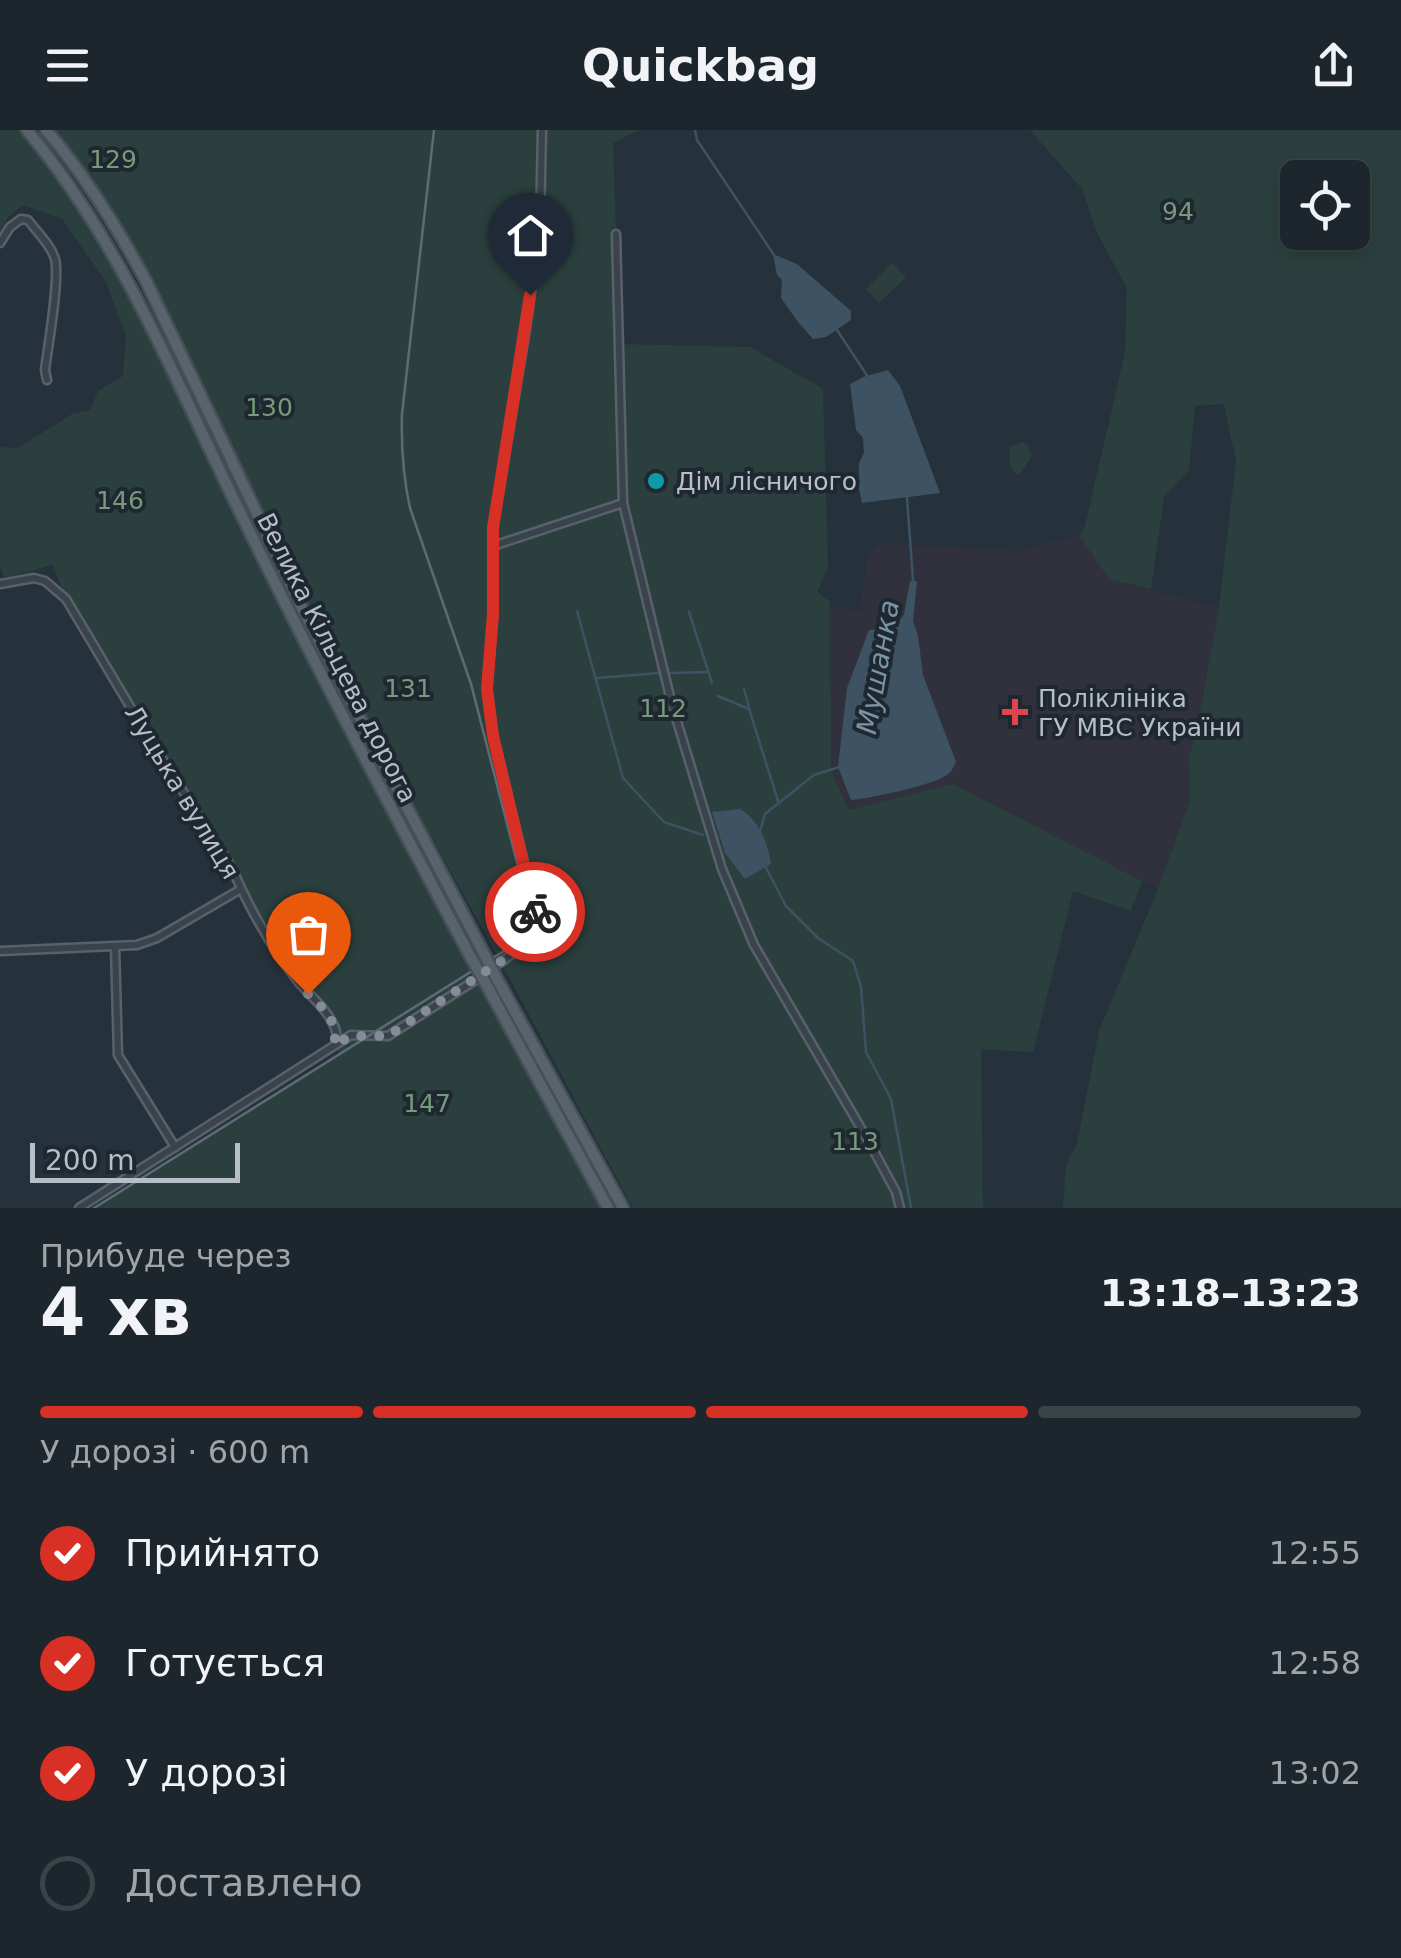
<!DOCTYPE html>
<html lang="uk">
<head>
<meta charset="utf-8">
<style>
	:root { --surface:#1c262c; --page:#252e34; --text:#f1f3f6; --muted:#a0a5a9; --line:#3a4348; --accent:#d93025 }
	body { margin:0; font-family:"DejaVu Sans",sans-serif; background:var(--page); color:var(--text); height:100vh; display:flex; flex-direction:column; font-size:38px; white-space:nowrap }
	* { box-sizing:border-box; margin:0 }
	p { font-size:32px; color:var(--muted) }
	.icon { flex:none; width:55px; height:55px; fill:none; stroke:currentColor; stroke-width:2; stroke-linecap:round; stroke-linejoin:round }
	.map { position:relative; height:1078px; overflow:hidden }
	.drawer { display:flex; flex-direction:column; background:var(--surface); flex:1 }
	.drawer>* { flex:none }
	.tools { position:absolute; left:1280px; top:30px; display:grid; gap:20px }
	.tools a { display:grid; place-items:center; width:90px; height:90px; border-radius:15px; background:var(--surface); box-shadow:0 5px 15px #0003,0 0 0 2px var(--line); font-size:50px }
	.scale { position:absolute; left:30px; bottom:25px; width:210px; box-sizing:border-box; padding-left:10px; border:5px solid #b6bec7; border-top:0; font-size:28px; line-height:35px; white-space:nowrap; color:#b6bec7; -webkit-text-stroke:8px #1f2831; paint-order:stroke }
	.pin { position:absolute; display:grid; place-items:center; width:85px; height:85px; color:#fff; margin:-102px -42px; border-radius:50% 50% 50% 0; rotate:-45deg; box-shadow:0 0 10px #0007 }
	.pin .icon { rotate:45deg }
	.courier { position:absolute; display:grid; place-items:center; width:100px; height:100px; margin:-50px; border:8px solid #d93025; border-radius:50%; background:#fff; color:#222; box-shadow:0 2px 12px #0007 }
	.head em { font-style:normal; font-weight:700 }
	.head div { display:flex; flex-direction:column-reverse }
	.head { display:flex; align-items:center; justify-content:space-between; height:170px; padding:0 40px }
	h1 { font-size:65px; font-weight:700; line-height:75px }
	.bar { display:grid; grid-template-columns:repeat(4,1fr); gap:15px 10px; align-content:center; height:120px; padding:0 40px }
	.bar i { height:12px; border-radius:8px; background:var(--line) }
	.bar .active { background:var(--accent) }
	.bar p { grid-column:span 4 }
	ol { padding:0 40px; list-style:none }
	li { display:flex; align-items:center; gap:30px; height:110px }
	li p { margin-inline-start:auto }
	li .icon { padding:10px; border-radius:50%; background:var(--accent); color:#fff; stroke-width:4 }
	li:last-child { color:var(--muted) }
	li i { width:55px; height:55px; border:5px solid var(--line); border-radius:50% }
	header { display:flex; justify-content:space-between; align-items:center; height:130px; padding:0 40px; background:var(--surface); font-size:45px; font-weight:700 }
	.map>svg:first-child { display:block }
	.medical { fill:#31313d }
	.green { fill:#2b403e; fill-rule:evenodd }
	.water { fill:#3d5262 }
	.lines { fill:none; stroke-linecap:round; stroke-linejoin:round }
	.stream { stroke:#3d5262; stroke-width:2.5 }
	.street-casing { stroke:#58616a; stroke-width:11 }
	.primary-casing { stroke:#464f58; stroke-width:15 }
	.street { stroke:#3a434c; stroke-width:6 }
	.primary { stroke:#58636c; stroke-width:10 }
	.tram { stroke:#5e6a74; stroke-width:2.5 }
	.primary-bridge-casing { stroke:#464f58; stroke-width:15; stroke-linecap:butt }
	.primary-bridge { stroke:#58636c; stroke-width:10 }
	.done { stroke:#848d96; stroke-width:10; stroke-dasharray:0 18 }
	.route { stroke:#d93025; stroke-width:12 }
	.culture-dot { fill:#0f9aa8; stroke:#1f2831; stroke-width:4 }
	.health-dot { fill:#e0444e; stroke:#1f2831; stroke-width:4 }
	.labels { text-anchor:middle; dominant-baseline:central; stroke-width:8; stroke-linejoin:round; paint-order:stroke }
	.park-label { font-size:25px; fill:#769a7a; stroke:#1f2831 }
	.poi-label { font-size:25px; fill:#b6bec7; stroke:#1f2831; text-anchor:start }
	.street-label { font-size:25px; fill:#b6bec7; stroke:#1f2831 }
	.water-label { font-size:28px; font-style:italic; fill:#7993a7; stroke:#1f2831 }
</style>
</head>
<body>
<header><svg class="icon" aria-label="menu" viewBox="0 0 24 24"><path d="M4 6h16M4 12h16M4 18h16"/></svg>Quickbag<svg class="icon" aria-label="share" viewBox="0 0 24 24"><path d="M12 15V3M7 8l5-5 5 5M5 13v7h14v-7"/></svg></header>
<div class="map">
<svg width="1401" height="1078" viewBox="0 0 1401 1078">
	<rect width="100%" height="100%" fill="#26323b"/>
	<!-- medical -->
	<polygon class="medical" points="1079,405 1110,449 1219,478 1197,599 1188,630 1190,633 1190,670 1158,759 953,654 849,681 831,642 830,477 860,481 867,429 875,417 883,414 1020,421"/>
	<!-- green -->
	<g class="green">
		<polygon points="0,0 27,0 81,71 238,377 608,1078 94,1078 340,924 335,915 333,893 288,838 232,738 66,469 53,435 7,447 3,445 0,435 0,317 18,318 72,284 90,280 98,261 123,246 126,206 106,152 62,89 23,75 8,87 0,103"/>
		<polygon points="53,0 639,0 613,13 616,99 622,105 622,124 617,130 619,214 750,217 823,259 828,438 817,462 830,472 831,641 849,680 953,654 1142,751 1131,781 1073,761 1033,922 981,919 983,1078 633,1078 489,810 360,579 224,305 139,128 74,25"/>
		<path d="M 1030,0 L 1401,0 L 1401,1078 L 1063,1078 L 1066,1035 L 1077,1014 L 1099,901 L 1158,759 L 1190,670 L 1190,633 L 1188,631 L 1197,599 L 1219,478 L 1236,331 L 1224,274 L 1195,276 L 1189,340 L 1164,367 L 1151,459 L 1109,449 L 1079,405 L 1085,396 L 1125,223 L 1127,158 L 1098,105 L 1082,59 ZM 1298,48 L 1352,48 L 1352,102 L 1298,102 Z"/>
		<polygon points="892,133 906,147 879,173 866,159"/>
		<polygon points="1022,312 1028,316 1032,326 1020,344 1017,345 1010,336 1009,318"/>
	</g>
	<!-- water -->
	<g class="water">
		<polygon points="773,124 797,134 851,181 851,190 826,207 813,209 798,192 781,168 782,150 777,145"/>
		<polygon points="888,240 900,256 940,363 862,373 859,359 859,333 864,323 863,308 856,300 850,254 863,247"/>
		<path d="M 910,451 L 917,451 L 913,491 L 918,506 L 923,545 L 956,632 C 953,638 952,641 947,645 C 930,656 872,668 851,670 L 838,637 L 847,558 L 869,500 L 895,498 L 904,484 Z"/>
		<path d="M 740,679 C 759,690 768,713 771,734 L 745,749 L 725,723 L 712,682 Z"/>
	</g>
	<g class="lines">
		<!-- stream -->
		<g class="stream">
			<polyline points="695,0 697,10 774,125"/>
			<polyline points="837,200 868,247"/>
			<polyline points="907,368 913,450"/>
			<polyline points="577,481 623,648 664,692 703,705"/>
			<polyline points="689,482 712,553"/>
			<polyline points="671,543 708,542"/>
			<polyline points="597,548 659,543"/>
			<polyline points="744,559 749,577"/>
			<polyline points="718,566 749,579 779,674"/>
			<polyline points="760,701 765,684 814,645 839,637"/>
			<polyline points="765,736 786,776 818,808 853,831 861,857 866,922 891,969 911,1078"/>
		</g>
		<defs>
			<g id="street">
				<polyline points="616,104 623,373 672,575 722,739 754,815 869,1012 896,1062 900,1078"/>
				<path d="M 0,113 L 10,97 L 21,89 L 28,90 C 37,102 51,115 55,129 C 60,149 48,216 45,240 L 47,250"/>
				<polyline points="493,416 623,373"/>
				<path d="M 0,454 L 34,448 L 45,451 L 66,469 L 150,610 L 232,738 C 248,776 271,816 296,849 C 307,864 324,875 332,892 C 337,900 337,905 335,915"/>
				<polyline points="115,817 118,925 175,1017"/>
				<polyline points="0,821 137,815 157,808 241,759"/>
				<polyline points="79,1078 351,905 388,906 477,849 518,820 532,799 535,778 493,605 487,559 493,484 493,398 526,199 540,96 542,0"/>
			</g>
			<g id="primary">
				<path d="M 27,0 C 122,114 173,246 238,378 C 311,528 390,676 469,824"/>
				<path d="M 46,0 C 86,46 117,97 146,151 L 303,480 L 480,816"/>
				<polyline points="497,849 623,1078"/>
				<polyline points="487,856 608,1078"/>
			</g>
		</defs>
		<!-- street casing -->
		<use href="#street" class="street-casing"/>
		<!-- primary casing -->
		<use href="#primary" class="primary-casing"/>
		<!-- street -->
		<use href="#street" class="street"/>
		<!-- primary -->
		<use href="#primary" class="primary"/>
		<!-- tram -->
		<path class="tram" d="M 94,1078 L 512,816 L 527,792 L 527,771 L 471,554 L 410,378 C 403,346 401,316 402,284 L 434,0"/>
		<defs>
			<g id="primary-bridge">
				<polyline points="480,816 497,849"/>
				<polyline points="469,824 487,856"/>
			</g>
		</defs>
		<!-- primary-bridge casing -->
		<use href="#primary-bridge" class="primary-bridge-casing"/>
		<!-- primary-bridge -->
		<use href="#primary-bridge" class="primary-bridge"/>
	</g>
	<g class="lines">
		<!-- done -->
		<path class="done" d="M 308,864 C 324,878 339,893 334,915 L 351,906 L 388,906 L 518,820 L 528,808 L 535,782"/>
		<!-- route -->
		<polyline class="route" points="530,165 493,398 493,484 487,559 493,606 535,782"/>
	</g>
	<!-- markers -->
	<circle class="culture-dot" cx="656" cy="351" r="10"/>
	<path class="health-dot" d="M1010 567h10v10h10v10h-10v10h-10v-10h-10v-10h10z"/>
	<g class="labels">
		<!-- park labels -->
		<g class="park-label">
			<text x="113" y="29">129</text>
			<text x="1178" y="81">94</text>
			<text x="269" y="277">130</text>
			<text x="120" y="370">146</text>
			<text x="408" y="558">131</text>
			<text x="663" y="578">112</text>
			<text x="427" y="973">147</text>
			<text x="855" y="1011">113</text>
		</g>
		<!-- poi labels -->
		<g class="poi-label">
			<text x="676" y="351">Дім лісничого</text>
			<text x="1038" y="568">Поліклініка<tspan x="1038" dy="29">ГУ МВС України</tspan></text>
		</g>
		<!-- street labels -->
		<g class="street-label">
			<text transform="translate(337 528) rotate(63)">Велика Кільцева дорога</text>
			<text transform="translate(182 662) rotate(59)">Луцька вулиця</text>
		</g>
		<!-- water labels -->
		<g class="water-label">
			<text transform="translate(878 537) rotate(-80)">Мушанка</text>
		</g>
	</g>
</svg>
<div class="tools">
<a><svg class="icon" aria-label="locate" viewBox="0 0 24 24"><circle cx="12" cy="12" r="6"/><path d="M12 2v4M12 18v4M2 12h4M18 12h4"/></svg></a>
</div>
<div class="scale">200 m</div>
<div class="pin" style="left:308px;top:864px;background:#ea580c"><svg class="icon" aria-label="bag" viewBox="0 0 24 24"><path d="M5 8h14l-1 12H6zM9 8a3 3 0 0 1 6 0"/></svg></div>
<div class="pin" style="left:530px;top:165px;background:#1f2937"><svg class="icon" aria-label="home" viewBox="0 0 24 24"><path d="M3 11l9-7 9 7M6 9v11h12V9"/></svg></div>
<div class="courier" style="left:535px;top:782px"><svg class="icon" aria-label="bike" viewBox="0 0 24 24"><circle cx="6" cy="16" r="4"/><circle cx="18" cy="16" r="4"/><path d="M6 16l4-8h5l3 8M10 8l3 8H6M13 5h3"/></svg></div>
</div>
<section class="drawer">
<div class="head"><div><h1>4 хв</h1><p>Прибуде через</p></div><em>13:18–13:23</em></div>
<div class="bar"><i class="active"></i><i class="active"></i><i class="active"></i><i></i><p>У дорозі · 600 m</p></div>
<ol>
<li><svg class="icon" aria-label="check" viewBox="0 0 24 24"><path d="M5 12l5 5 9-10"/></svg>Прийнято<p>12:55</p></li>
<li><svg class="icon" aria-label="check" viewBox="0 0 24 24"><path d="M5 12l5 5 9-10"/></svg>Готується<p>12:58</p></li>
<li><svg class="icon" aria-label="check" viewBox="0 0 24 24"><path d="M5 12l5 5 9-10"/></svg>У дорозі<p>13:02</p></li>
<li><i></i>Доставлено</li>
</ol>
</section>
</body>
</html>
